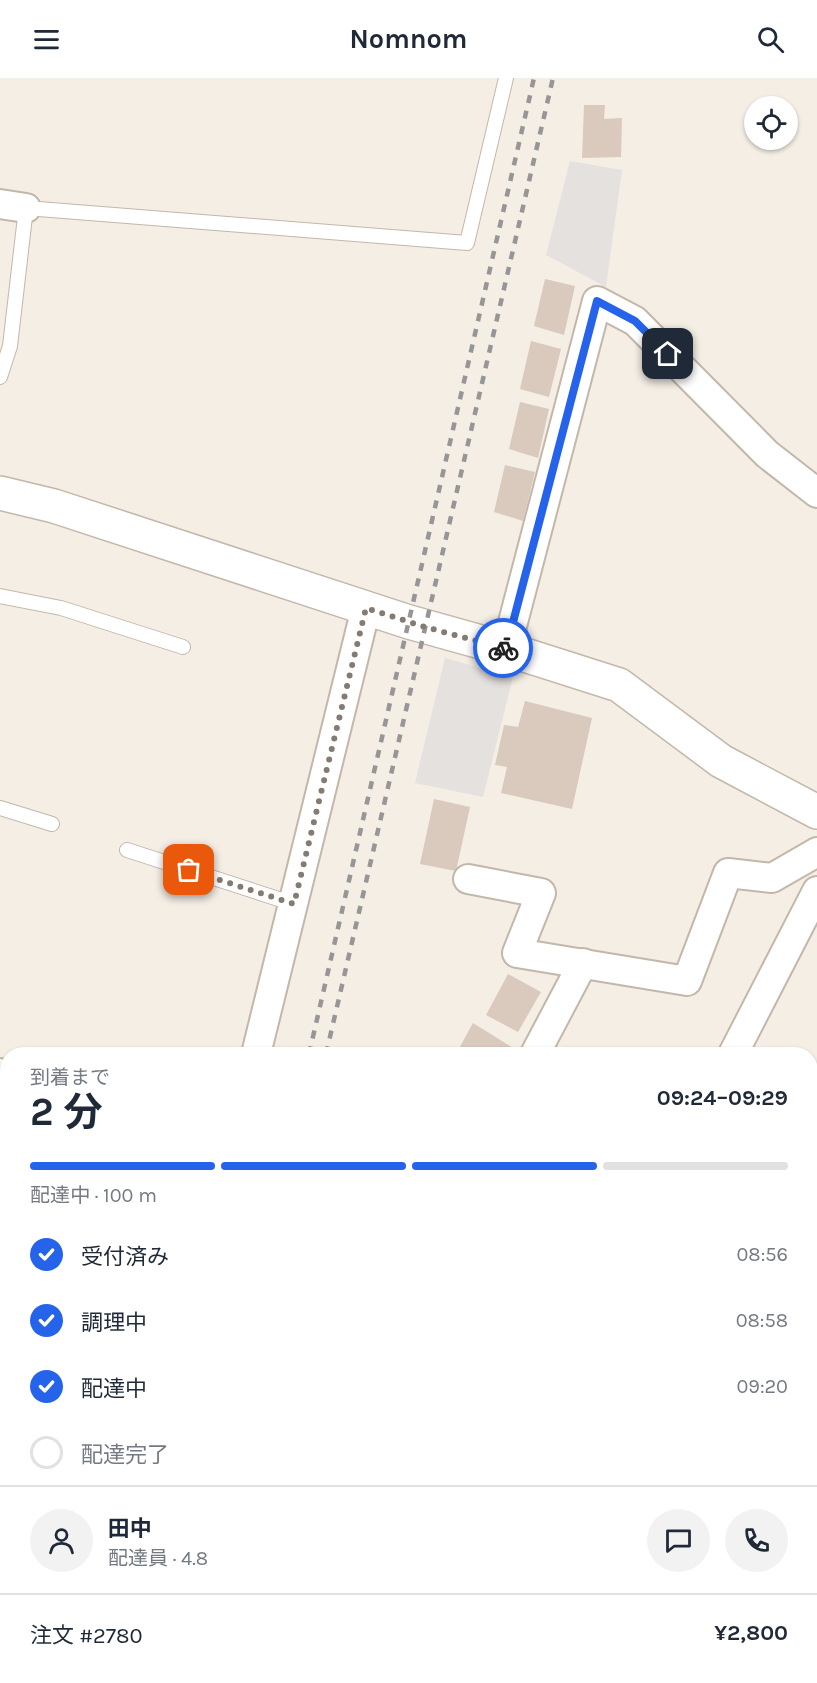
<!DOCTYPE html>
<html lang="ja">
<head>
<meta charset="utf-8">
<style>
	:root { --surface:#fff; --page:#f2f2f3; --text:#1f2937; --muted:#747a83; --line:#e0e1e3; --accent:#2563eb }
	body { margin:0; font-family:Karla,"Noto Sans JP",sans-serif; background:var(--page); color:var(--text); height:100vh; display:flex; flex-direction:column; font-size:22px; white-space:nowrap }
	* { box-sizing:border-box; margin:0 }
	p { font-size:20px; color:var(--muted) }
	.icon { flex:none; width:33px; height:33px; fill:none; stroke:currentColor; stroke-width:2; stroke-linecap:round; stroke-linejoin:round }
	.map { position:relative; flex:1; overflow:hidden }
	.sheet { position:absolute; left:0px; top:969px; width:818px; height:636px; display:flex; flex-direction:column; background:var(--surface); border-radius:24px 24px 0 0; box-shadow:0 2px 4px #0004 }
	.sheet>* { flex:none }
	.controls { position:absolute; left:744px; top:18px; display:grid; gap:12px }
	.controls a { display:grid; place-items:center; width:54px; height:54px; border-radius:50%; background:var(--surface); box-shadow:0 2px 4px #0004; font-size:30px }
	.pin { position:absolute; display:grid; place-items:center; width:51px; height:51px; color:#fff; margin:-26px; border-radius:12px; box-shadow:0 3px 9px #0006 }
	.courier { position:absolute; display:grid; place-items:center; width:60px; height:60px; margin:-30px; border:4px solid #2563eb; border-radius:50%; background:#fff; color:#222; box-shadow:0 2px 8px #0007 }
	.head em { font-style:normal; font-weight:700 }
	.head div { display:flex; flex-direction:column-reverse }
	.head { display:flex; align-items:center; justify-content:space-between; height:102px; padding:0 30px }
	h1 { font-size:39px; font-weight:700; line-height:45px }
	.bar { display:grid; grid-template-columns:repeat(4,1fr); gap:9px 6px; align-content:center; height:72px; padding:0 30px }
	.bar i { height:8px; border-radius:4px; background:var(--line) }
	.bar .current { background:var(--accent) }
	.bar p { grid-column:span 4 }
	.line { display:flex; align-items:center; gap:15px; padding:0 30px; border-top:2px solid var(--line) }
	.line div { flex:1 }
	.round { display:grid; place-items:center; flex:none; width:63px; height:63px; border-radius:32px; background:var(--page) }
	ol { padding:0 30px; list-style:none }
	li { display:flex; align-items:center; gap:18px; height:66px }
	li p { margin-inline-start:auto }
	li .icon { padding:6px; border-radius:50%; background:var(--accent); color:#fff; stroke-width:4 }
	li:last-child { color:var(--muted) }
	li i { width:33px; height:33px; border:3px solid var(--line); border-radius:50% }
	header { display:flex; justify-content:space-between; align-items:center; height:78px; padding:0 30px; background:var(--surface); font-size:27px; font-weight:700 }
	.map>svg:first-child { display:block }
	.parking { fill:#e4e1de }
	.building { fill:#d9cabd }
	.lines { fill:none; stroke-linecap:round; stroke-linejoin:round }
	.service-casing { stroke:#c3b7aa; stroke-width:16 }
	.minor-casing { stroke:#c3b7aa; stroke-width:32 }
	.tertiary-casing { stroke:#c3b7aa; stroke-width:36 }
	.service { stroke:#fff; stroke-width:14 }
	.minor { stroke:#fff; stroke-width:28 }
	.tertiary { stroke:#fff; stroke-width:33 }
	.rail { stroke:#969696; stroke-width:4.5; stroke-dasharray:8 8; stroke-linecap:butt }
	.done { stroke:#847b72; stroke-width:6; stroke-dasharray:0 10.8 }
	.route { stroke:#2563eb; stroke-width:8 }
</style>
</head>
<body>
<header><svg class="icon" aria-label="menu" viewBox="0 0 24 24"><path d="M4 6h16M4 12h16M4 18h16"/></svg>Nomnom<svg class="icon" aria-label="search" viewBox="0 0 24 24"><circle cx="10" cy="10" r="6"/><path d="M15 15l6 6"/></svg></header>
<div class="map">
<svg width="817" height="1605" viewBox="0 0 817 1605">
	<rect width="100%" height="100%" fill="#f4eee5"/>
	<!-- parking -->
	<g class="parking">
		<polygon points="570,83 622,92 606,209 546,177"/>
		<polygon points="445,580 513,599 483,719 415,705"/>
	</g>
	<!-- building -->
	<g class="building">
		<polygon points="584,27 605,27 604,41 622,40 621,79 582,80"/>
		<polygon points="545,201 575,208 564,257 534,248"/>
		<polygon points="531,263 561,271 549,319 520,311"/>
		<polygon points="520,324 549,331 538,380 509,371"/>
		<polygon points="505,387 535,394 523,443 494,434"/>
		<polygon points="525,623 592,640 572,731 501,715 507,689 495,687 504,647 518,649"/>
		<polygon points="434,721 470,729 456,793 420,786"/>
		<polygon points="508,896 541,914 518,954 486,937"/>
		<polygon points="473,945 515,971 512,976 456,976"/>
		<polygon points="299,1598 344,1598 343,1605 297,1605"/>
	</g>
	<g class="lines">
		<defs>
			<g id="service">
				<polyline points="0,299 10,268 26,130 467,165 506,0"/>
				<polyline points="0,518 61,530 183,569"/>
				<polyline points="0,730 52,746"/>
				<polyline points="127,772 294,826"/>
			</g>
			<g id="minor">
				<polyline points="0,126 26,130"/>
				<polyline points="506,571 597,223 635,243 767,376 817,415"/>
				<polyline points="468,801 541,815 517,875 687,903 728,795 772,800 817,774"/>
				<polyline points="256,976 366,530"/>
				<polyline points="535,976 583,885"/>
				<polyline points="733,976 817,813"/>
				<polyline points="0,995 8,997"/>
				<polyline points="0,1170 8,1164"/>
				<polyline points="810,1398 817,1404"/>
				<polyline points="650,1605 651,1598"/>
			</g>
			<polyline id="tertiary" points="0,415 54,428 409,544 506,571 619,607 721,683 817,734"/>
		</defs>
		<!-- service casing -->
		<use href="#service" class="service-casing"/>
		<!-- minor casing -->
		<use href="#minor" class="minor-casing"/>
		<!-- tertiary casing -->
		<use href="#tertiary" class="tertiary-casing"/>
		<!-- service -->
		<use href="#service" class="service"/>
		<!-- minor -->
		<use href="#minor" class="minor"/>
		<!-- tertiary -->
		<use href="#tertiary" class="tertiary"/>
		<!-- rail -->
		<g class="rail">
			<polyline points="309,976 534,0"/>
			<polyline points="326,976 553,0"/>
			<polyline points="165,1605 166,1598"/>
			<polyline points="181,1605 183,1598"/>
		</g>
	</g>
	<g class="lines">
		<!-- done -->
		<polyline class="done" points="189,792 294,826 366,530 425,549 503,570"/>
		<!-- route -->
		<polyline class="route" points="503,570 506,571 597,223 635,243 668,276"/>
	</g>
</svg>
<div class="controls">
<a><svg class="icon" aria-label="locate" viewBox="0 0 24 24"><circle cx="12" cy="12" r="6"/><path d="M12 2v4M12 18v4M2 12h4M18 12h4"/></svg></a>
</div>
<div class="pin" style="left:189px;top:792px;background:#ea580c"><svg class="icon" aria-label="bag" viewBox="0 0 24 24"><path d="M5 8h14l-1 12H6zM9 8a3 3 0 0 1 6 0"/></svg></div>
<div class="pin" style="left:668px;top:276px;background:#1f2937"><svg class="icon" aria-label="home" viewBox="0 0 24 24"><path d="M3 11l9-7 9 7M6 9v11h12V9"/></svg></div>
<div class="courier" style="left:503px;top:570px"><svg class="icon" aria-label="bike" viewBox="0 0 24 24"><circle cx="6" cy="16" r="4"/><circle cx="18" cy="16" r="4"/><path d="M6 16l4-8h5l3 8M10 8l3 8H6M13 5h3"/></svg></div>
<section class="sheet">
<div class="head"><div><h1>2 分</h1><p>到着まで</p></div><em>09:24–09:29</em></div>
<div class="bar"><i class="current"></i><i class="current"></i><i class="current"></i><i></i><p>配達中 · 100 m</p></div>
<ol>
<li><svg class="icon" aria-label="check" viewBox="0 0 24 24"><path d="M5 12l5 5 9-10"/></svg>受付済み<p>08:56</p></li>
<li><svg class="icon" aria-label="check" viewBox="0 0 24 24"><path d="M5 12l5 5 9-10"/></svg>調理中<p>08:58</p></li>
<li><svg class="icon" aria-label="check" viewBox="0 0 24 24"><path d="M5 12l5 5 9-10"/></svg>配達中<p>09:20</p></li>
<li><i></i>配達完了</li>
</ol>
<div class="line" style="height:108px"><a class="round"><svg class="icon" aria-label="person" viewBox="0 0 24 24"><circle cx="12" cy="8" r="4"/><path d="M4 21q1-7 8-7t8 7"/></svg></a><div><b>田中</b><p>配達員 · 4.8</p></div><a class="round"><svg class="icon" aria-label="chat" viewBox="0 0 24 24"><path d="M4 5h16v11H9l-5 4z"/></svg></a><a class="round"><svg class="icon" aria-label="phone" viewBox="0 0 24 24"><path d="M5 4h4l2 5-3 2q2 4 5 5l2-3 5 2v4C11 20 4 13 5 4z"/></svg></a></div>
<div class="line" style="height:78px"><div>注文 #2780</div><b>¥2,800</b></div>
</section>
</div>
</body>
</html>
